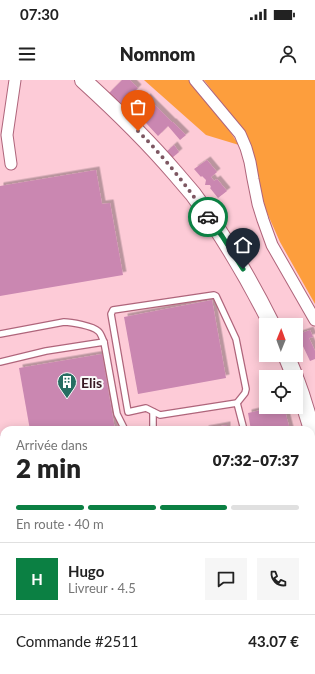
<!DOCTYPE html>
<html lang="fr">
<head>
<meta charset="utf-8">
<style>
	:root { --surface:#fff; --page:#f6f6f6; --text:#222; --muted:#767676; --line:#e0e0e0; --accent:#0b8043 }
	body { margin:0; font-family:Lato,sans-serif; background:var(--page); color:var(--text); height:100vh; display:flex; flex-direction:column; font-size:15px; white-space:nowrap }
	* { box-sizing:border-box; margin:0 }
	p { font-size:13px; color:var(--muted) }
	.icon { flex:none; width:22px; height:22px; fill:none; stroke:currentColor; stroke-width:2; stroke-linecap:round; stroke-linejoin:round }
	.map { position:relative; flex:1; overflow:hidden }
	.sheet { position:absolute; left:0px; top:346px; width:315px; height:248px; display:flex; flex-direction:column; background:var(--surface); border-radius:12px 12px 0 0; box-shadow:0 2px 10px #0003 }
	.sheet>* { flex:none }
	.needle { width:26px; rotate:1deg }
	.fabs { position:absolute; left:259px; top:238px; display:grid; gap:8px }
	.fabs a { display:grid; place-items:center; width:44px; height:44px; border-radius:0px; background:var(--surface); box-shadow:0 2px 10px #0003; font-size:20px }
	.pin { position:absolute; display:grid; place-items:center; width:34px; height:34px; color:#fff; margin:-41px -17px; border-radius:50% 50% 50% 0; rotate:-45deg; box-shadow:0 0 4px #0007 }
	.pin .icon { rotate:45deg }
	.courier { position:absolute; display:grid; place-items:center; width:40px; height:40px; margin:-20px; border:3px solid #0b8043; border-radius:50%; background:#fff; color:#222; box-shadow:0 1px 5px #0007 }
	.head em { font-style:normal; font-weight:800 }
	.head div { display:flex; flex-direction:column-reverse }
	.head { display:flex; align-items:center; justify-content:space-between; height:68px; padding:0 16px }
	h1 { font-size:26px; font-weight:800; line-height:30px }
	.bar { display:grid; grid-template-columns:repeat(4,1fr); gap:6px 4px; align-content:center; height:48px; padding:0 16px }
	.bar i { height:5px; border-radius:3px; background:var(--line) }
	.bar .selected { background:var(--accent) }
	.bar p { grid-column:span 4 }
	.line { display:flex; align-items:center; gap:10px; padding:0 16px; border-top:1px solid var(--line) }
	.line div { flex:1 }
	.round { display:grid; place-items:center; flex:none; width:42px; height:42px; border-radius:0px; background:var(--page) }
	.status { display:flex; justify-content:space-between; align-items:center; height:28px; padding:0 20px; background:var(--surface); direction:ltr }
	.status svg { height:11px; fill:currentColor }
	header { display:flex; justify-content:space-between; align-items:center; height:52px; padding:0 16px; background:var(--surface); font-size:18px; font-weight:800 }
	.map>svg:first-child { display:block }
	.green { fill:#fd9e3d }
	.building { fill:#ca87b1; filter:url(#shadow) }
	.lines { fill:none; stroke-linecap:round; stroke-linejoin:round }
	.lane-casing { stroke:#af657b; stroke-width:8 }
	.street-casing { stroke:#af657b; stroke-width:13 }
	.secondary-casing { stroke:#af657b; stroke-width:18 }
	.lane { stroke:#fff; stroke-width:5.5 }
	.street { stroke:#fff; stroke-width:11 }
	.secondary { stroke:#fff; stroke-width:16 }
	.done { stroke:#7d5762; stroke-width:4; stroke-dasharray:0 7.2 }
	.route { stroke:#0b8043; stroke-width:5 }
	.labels { text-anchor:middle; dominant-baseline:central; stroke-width:4; stroke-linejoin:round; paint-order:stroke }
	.poi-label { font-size:14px; font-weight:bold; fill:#381923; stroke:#fbfbfb; text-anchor:start }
</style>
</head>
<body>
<div class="status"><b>07:30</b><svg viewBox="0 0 49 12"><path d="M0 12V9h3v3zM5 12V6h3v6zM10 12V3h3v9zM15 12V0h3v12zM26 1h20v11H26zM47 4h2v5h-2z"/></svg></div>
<header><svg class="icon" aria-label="menu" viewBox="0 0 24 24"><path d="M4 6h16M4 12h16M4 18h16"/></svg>Nomnom<svg class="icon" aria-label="person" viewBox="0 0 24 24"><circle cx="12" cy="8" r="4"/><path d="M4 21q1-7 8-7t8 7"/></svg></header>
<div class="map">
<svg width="315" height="594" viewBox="0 0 315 594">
	<defs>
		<filter id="shadow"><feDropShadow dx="3.5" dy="-3.5" stdDeviation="0" flood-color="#0004"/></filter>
	</defs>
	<rect width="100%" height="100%" fill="#fdcbd7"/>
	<!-- green -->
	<g class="green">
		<polygon points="144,0 190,0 218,34 239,65 206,55"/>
		<polygon points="204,0 315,0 315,224 280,162 264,126 259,103 253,72 248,58"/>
	</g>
	<!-- building -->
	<g class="building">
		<polygon points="122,0 130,0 138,8 127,19 132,23 126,30 108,14"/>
		<polygon points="147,17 172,42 173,42 186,55 180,60 168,46 158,56 134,30"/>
		<polygon points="174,65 179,72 172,78 166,72"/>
		<polygon points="207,80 217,92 211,97 214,101 217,99 227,111 218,118 210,108 211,107 210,105 205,105 206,100 202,96 201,97 194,89"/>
		<polygon points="96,90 102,124 110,123 123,195 0,216 0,106"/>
		<polygon points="212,220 226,298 138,314 124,237"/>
		<polygon points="310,250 313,257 309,258 315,271 315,279 310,281 301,262 299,264 296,255"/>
		<polygon points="102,274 115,350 30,350 19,288"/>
		<polygon points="265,326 266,329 273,327 284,327 290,350 251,350 248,333 261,330 261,327"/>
		<polygon points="227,345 227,350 205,350 205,349"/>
		<polygon points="4,354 4,379 3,380 0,362 0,355"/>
		<polygon points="311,489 314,489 313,523 311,523"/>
		<polygon points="246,590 246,594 238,594 238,591"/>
		<polygon points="285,590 297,590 297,592 286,594"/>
	</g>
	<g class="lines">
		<defs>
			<g id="lane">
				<polygon points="214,215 216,216 236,259 246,309 245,313 237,323 160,335 146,328 128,332 111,234 113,230"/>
				<path d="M 0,254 L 64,242 C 71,242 93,246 98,251 C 101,253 102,258 104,262"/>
				<polyline points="0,282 46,271 104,262 117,334 125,350"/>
				<polyline points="237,323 244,350"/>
				<polyline points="153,350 153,332"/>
				<polyline points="0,417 4,424"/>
				<polyline points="256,594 256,590"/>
			</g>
			<g id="street">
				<polyline points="195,0 240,54 246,68 250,82 253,99 258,124 263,140 272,165 315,240"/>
				<polyline points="11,84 7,55 15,0"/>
				<polyline points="311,469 315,469"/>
				<polyline points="0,484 4,488"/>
				<polyline points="28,590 29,594"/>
			</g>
			<g id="secondary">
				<path d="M 83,0 C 116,30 146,59 175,93 C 181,100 187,107 193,114 C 224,156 249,199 272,245"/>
				<polyline points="286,275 295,297"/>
				<polyline points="296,300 301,314 315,359"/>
			</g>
		</defs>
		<!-- lane casing -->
		<use href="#lane" class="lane-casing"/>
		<!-- street casing -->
		<use href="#street" class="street-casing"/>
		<!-- secondary casing -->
		<use href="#secondary" class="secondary-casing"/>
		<!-- lane -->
		<use href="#lane" class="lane"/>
		<!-- street -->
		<use href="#street" class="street"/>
		<!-- secondary -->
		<use href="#secondary" class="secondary"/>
	</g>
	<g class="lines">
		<!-- done -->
		<path class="done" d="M 138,51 C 164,77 187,106 208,137"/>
		<!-- route -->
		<polyline class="route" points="208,137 222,156 243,189"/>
	</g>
	<!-- icons -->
	<defs>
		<symbol id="building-pin" viewBox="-11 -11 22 30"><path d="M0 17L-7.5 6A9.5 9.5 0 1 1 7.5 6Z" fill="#266d62" stroke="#fbfbfb"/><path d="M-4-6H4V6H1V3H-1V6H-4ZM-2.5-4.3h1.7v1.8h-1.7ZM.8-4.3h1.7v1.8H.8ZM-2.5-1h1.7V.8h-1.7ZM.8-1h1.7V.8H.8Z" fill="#fff"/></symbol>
	</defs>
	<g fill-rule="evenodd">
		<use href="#building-pin" x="56" y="291" width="22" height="30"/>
	</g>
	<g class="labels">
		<!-- poi labels -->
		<g class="poi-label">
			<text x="81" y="302">Elis</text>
		</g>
	</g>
</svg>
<div class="fabs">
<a><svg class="needle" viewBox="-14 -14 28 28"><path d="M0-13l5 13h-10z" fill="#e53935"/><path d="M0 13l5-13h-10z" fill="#767676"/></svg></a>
<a><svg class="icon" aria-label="locate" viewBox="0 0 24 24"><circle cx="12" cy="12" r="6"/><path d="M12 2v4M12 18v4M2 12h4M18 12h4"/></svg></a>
</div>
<div class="pin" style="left:138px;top:51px;background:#ea580c"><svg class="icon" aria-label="bag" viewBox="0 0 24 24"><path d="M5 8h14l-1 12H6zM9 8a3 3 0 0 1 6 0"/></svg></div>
<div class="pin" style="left:243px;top:189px;background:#1f2937"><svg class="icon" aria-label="home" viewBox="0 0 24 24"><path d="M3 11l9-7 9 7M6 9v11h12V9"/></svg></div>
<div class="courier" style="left:208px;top:137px"><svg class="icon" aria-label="car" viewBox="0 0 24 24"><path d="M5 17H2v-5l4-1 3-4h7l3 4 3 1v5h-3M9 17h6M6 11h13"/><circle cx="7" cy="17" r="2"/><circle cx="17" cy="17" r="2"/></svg></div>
<section class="sheet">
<div class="head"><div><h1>2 min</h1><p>Arrivée dans</p></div><em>07:32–07:37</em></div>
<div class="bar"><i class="selected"></i><i class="selected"></i><i class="selected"></i><i></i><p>En route · 40 m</p></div>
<div class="line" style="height:72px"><b class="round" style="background:var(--accent);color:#fff">H</b><div><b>Hugo</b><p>Livreur · 4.5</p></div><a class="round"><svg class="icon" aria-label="chat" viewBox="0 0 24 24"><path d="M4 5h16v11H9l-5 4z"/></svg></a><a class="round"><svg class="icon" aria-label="phone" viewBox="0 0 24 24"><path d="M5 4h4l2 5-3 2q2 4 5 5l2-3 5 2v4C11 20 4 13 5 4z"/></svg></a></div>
<div class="line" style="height:52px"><div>Commande #2511</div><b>43.07 €</b></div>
</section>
</div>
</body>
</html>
